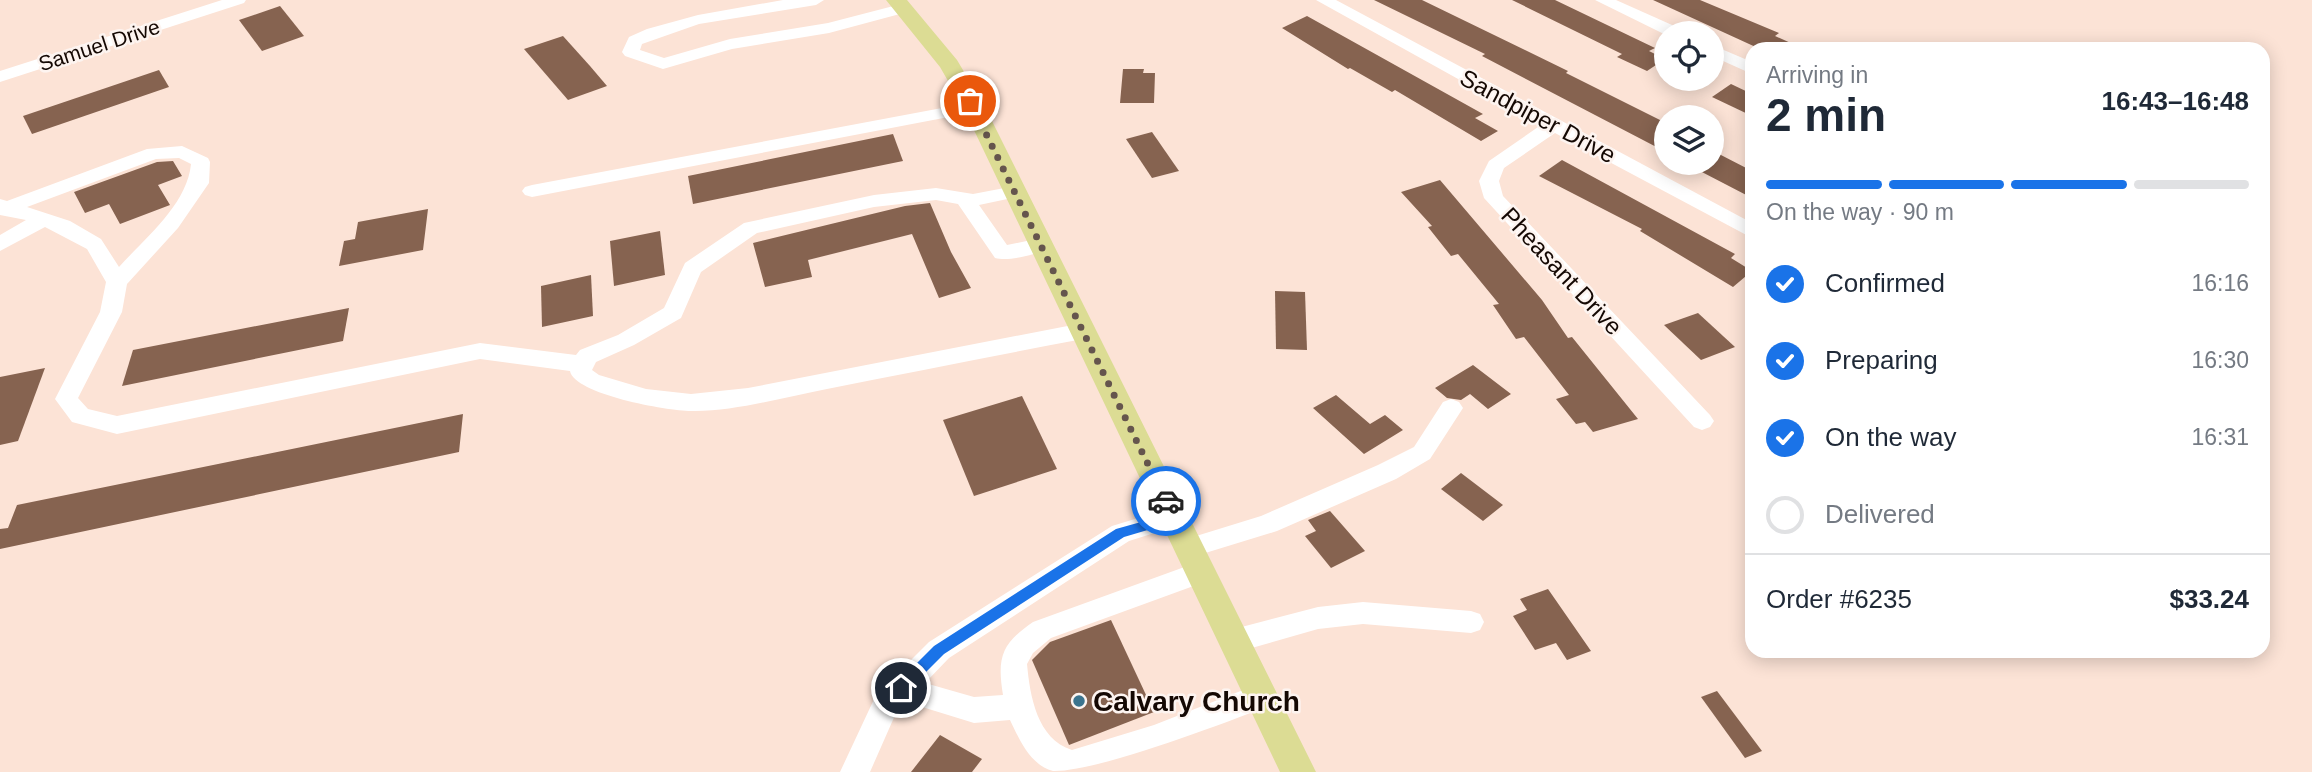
<!DOCTYPE html>
<html lang="en">
<head>
<meta charset="utf-8">
<style>
	:root { --surface:#fff; --page:#f6f6f7; --text:#1f2937; --muted:#747a83; --line:#e0e1e3; --accent:#1a73e8 }
	body { margin:0; font-family:Helvetica,sans-serif; background:var(--page); color:var(--text); height:100vh; display:flex; flex-direction:column; font-size:26px; white-space:nowrap }
	* { box-sizing:border-box; margin:0 }
	p { font-size:23px; color:var(--muted) }
	.icon { flex:none; width:38px; height:38px; fill:none; stroke:currentColor; stroke-width:2; stroke-linecap:round; stroke-linejoin:round }
	.map { position:relative; flex:1; overflow:hidden }
	.panel { position:absolute; left:1745px; top:42px; width:525px; height:616px; display:flex; flex-direction:column; background:var(--surface); border-radius:21px; box-shadow:0 4px 18px #0003 }
	.panel>* { flex:none }
	.fabs { position:absolute; left:1654px; top:21px; display:grid; gap:14px }
	.fabs a { display:grid; place-items:center; width:70px; height:70px; border-radius:50%; background:var(--surface); box-shadow:0 4px 18px #0003; font-size:35px }
	.pin { position:absolute; display:grid; place-items:center; width:60px; height:60px; color:#fff; margin:-30px; border:4px solid #fff; border-radius:50%; box-shadow:0 2px 7px #0007 }
	.courier { position:absolute; display:grid; place-items:center; width:70px; height:70px; margin:-35px; border:5px solid #1a73e8; border-radius:50%; background:#fff; color:#222; box-shadow:0 2px 9px #0007 }
	.overview em { font-style:normal; font-weight:700 }
	.overview div { display:flex; flex-direction:column-reverse }
	.overview { display:flex; align-items:center; justify-content:space-between; height:119px; padding:0 21px }
	h1 { font-size:46px; font-weight:700; line-height:52px }
	.bar { display:grid; grid-template-columns:repeat(4,1fr); gap:10px 7px; align-content:center; height:84px; padding:0 21px }
	.bar i { height:9px; border-radius:5px; background:var(--line) }
	.bar .on { background:var(--accent) }
	.bar p { grid-column:span 4 }
	.line { display:flex; align-items:center; gap:18px; padding:0 21px; border-top:2px solid var(--line) }
	.line div { flex:1 }
	ol { padding:0 21px; list-style:none }
	li { display:flex; align-items:center; gap:21px; height:77px }
	li p { margin-inline-start:auto }
	li .icon { padding:7px; border-radius:50%; background:var(--accent); color:#fff; stroke-width:4 }
	li:last-child { color:var(--muted) }
	li i { width:38px; height:38px; border:4px solid var(--line); border-radius:50% }
	.map>svg:first-child { display:block }
	.building { fill:#866350 }
	.lines { fill:none; stroke-linecap:round; stroke-linejoin:round }
	.minor { fill:#fff; fill-rule:evenodd }
	.major { fill:#dcdc94; fill-rule:evenodd }
	.route { fill:#1a73e8 }
	.done { stroke:#65554d; stroke-width:7; stroke-dasharray:0 12.6 }
	.poi-dot { fill:#3b748e; stroke:#fdf4f0; stroke-width:2.5 }
	.labels { text-anchor:middle; dominant-baseline:central; stroke-width:5; stroke-linejoin:round; paint-order:stroke }
	.far-street-label { font-size:21px; fill:#140803; stroke:#fdf4f0 }
	.street-label { font-size:24px; fill:#140803; stroke:#fdf4f0 }
	.near-poi-label { font-size:28px; font-weight:bold; fill:#140803; stroke:#fdf4f0; text-anchor:start }
</style>
</head>
<body>
<div class="map">
<svg width="2312" height="772" viewBox="0 0 2312 772">
	<rect width="100%" height="100%" fill="#fce3d6"/>
	<!-- building -->
	<g class="building">
		<polygon points="1374,0 1422,0 1568,71 1566,73 1666,123 1666,152 1482,56 1485,54"/>
		<polygon points="1512,0 1555,0 1655,48 1649,51 1665,59 1647,71 1617,57 1622,54"/>
		<polygon points="1653,0 1700,0 1779,33 1775,36 1804,49 1760,49"/>
		<polygon points="280,6 304,36 262,51 239,20"/>
		<polygon points="1307,16 1483,114 1475,118 1498,131 1481,141 1395,90 1392,92 1350,68 1348,69 1282,28"/>
		<polygon points="563,36 590,66 607,86 568,100 524,49"/>
		<polygon points="1123,69 1144,69 1143,73 1155,73 1154,103 1120,103"/>
		<polygon points="159,70 169,87 32,134 23,116"/>
		<polygon points="1731,84 1752,94 1752,116 1712,97"/>
		<polygon points="1152,132 1179,171 1152,178 1126,139"/>
		<polygon points="893,134 903,161 693,204 688,176"/>
		<polygon points="1719,154 1752,171 1752,198 1698,170 1707,163 1712,163 1712,159"/>
		<polygon points="1562,160 1735,254 1731,258 1752,271 1733,287 1640,231 1642,229 1539,176"/>
		<polygon points="173,161 182,176 158,185 170,205 120,224 109,204 85,213 74,192 157,162"/>
		<polygon points="1440,180 1542,300 1568,338 1572,337 1638,419 1593,432 1585,422 1576,424 1556,399 1569,395 1524,337 1516,339 1493,305 1499,304 1458,254 1451,256 1428,227 1432,226 1401,192"/>
		<polygon points="930,203 951,252 971,288 939,298 912,234 808,260 812,277 765,287 753,243 905,206"/>
		<polygon points="428,209 423,250 339,266 344,241 355,239 358,222"/>
		<polygon points="660,231 665,275 614,286 610,241"/>
		<polygon points="591,275 593,316 542,327 541,286"/>
		<polygon points="1275,291 1305,292 1307,350 1276,349"/>
		<polygon points="349,308 343,341 122,386 133,350"/>
		<polygon points="1698,313 1735,347 1701,360 1664,325"/>
		<polygon points="1473,365 1511,394 1488,409 1470,394 1461,400 1447,398 1435,388"/>
		<polygon points="45,368 18,441 0,445 0,377"/>
		<polygon points="1336,395 1370,424 1385,415 1403,430 1364,454 1313,408"/>
		<polygon points="1022,396 1057,469 974,496 943,420"/>
		<polygon points="463,414 459,452 0,549 0,529 8,528 17,505"/>
		<polygon points="1461,473 1503,505 1483,521 1441,489"/>
		<polygon points="1330,511 1365,551 1331,568 1305,536 1316,531 1308,520"/>
		<polygon points="1548,589 1591,651 1567,660 1556,643 1535,650 1513,616 1527,610 1520,599"/>
		<polygon points="1111,620 1154,712 1069,745 1032,660 1050,642"/>
		<polygon points="1717,691 1762,751 1745,758 1701,697"/>
		<polygon points="940,735 982,759 972,772 911,772"/>
	</g>
	<g class="lines">
		<!-- minor -->
		<g class="minor">
			<polygon points="222,0 246,0 244,3 0,82 0,71"/>
			<polygon points="783,0 824,0 816,5 699,24 642,44 640,50 664,58 730,39 828,23 905,3 913,8 911,11 829,33 732,49 663,69 625,56 622,52 629,37 647,29 698,15"/>
			<polygon points="1316,0 1336,0 1752,223 1752,238 1555,133 1504,168 1499,181 1503,196 1710,415 1714,421 1710,427 1702,430 1694,427 1484,198 1479,181 1489,161 1541,125"/>
			<polygon points="1595,0 1616,0 1681,29 1683,33 1666,35"/>
			<polygon points="1712,45 1752,62 1752,74 1712,56"/>
			<polygon points="974,102 980,103 983,107 980,111 532,197 525,195 522,191 525,187 532,185"/>
			<path d="M 182,146 L 208,158 L 210,162 L 209,183 L 178,228 L 127,284 L 122,312 L 78,398 L 88,409 L 117,416 L 480,343 L 576,355 L 580,350 L 618,335 L 664,308 L 685,263 L 744,223 L 874,195 L 936,188 L 973,194 L 1015,186 L 1022,188 L 1025,192 L 1022,196 L 979,205 L 1007,245 L 1041,238 L 1048,240 L 1051,245 L 1048,250 C 1033,254 1010,262 995,258 L 958,204 L 936,200 L 874,207 L 757,233 L 701,272 L 681,318 L 634,345 L 596,362 L 592,370 L 599,375 L 646,389 L 691,394 L 748,388 L 1083,323 L 1091,326 L 1094,331 L 1091,336 L 1083,339 C 998,355 912,372 827,389 C 784,397 734,412 691,411 C 667,411 574,394 570,371 L 480,359 L 117,434 L 72,422 L 55,399 L 100,312 L 106,282 L 87,249 L 45,227 L 0,251 L 0,235 L 26,220 L 0,215 L 0,199 L 7,201 L 147,149 ZM 179,158 L 191,164 C 187,205 145,238 119,267 L 101,239 L 70,221 L 27,207 L 156,159 Z"/>
			<polygon points="1451,399 1459,402 1463,408 1430,459 1396,479 1277,531 1189,558 1180,555 1176,548 1180,541 1261,516 1378,465 1414,447 1443,402"/>
			<path d="M 1174,507 L 1183,510 L 1186,517 L 1183,524 L 1129,541 L 949,658 L 925,683 L 974,697 L 1003,695 C 997,658 1001,644 1033,622 L 1201,561 L 1210,564 L 1214,572 L 1210,580 L 1051,638 L 1033,653 L 1027,664 C 1030,696 1037,739 1072,750 L 1154,725 L 1261,683 L 1271,687 L 1275,696 L 1271,705 C 1225,723 1097,772 1053,771 C 1030,765 1019,739 1010,720 L 974,723 L 906,702 L 896,713 L 870,772 L 840,772 L 876,695 L 929,642 L 1112,526 Z"/>
			<polygon points="1363,602 1471,611 1480,614 1484,622 1480,630 1471,633 1363,624 1318,629 1234,653 1224,649 1220,641 1224,633 1234,629 1318,607"/>
		</g>
		<!-- major -->
		<polygon class="major" points="886,0 907,0 957,60 985,107 1316,772 1280,772 963,107 940,67"/>
	</g>
	<!-- route -->
	<polygon class="route" points="1166,496 1170,497 1180,517 1178,521 1124,537 944,654 906,692 896,692 896,684 934,646 1116,529 1166,515 1159,501"/>
	<g class="lines">
		<!-- done -->
		<polyline class="done" points="970,101 1166,501"/>
	</g>
	<!-- markers -->
	<circle class="poi-dot" cx="1079" cy="701" r="7"/>
	<g class="labels">
		<!-- far-street labels -->
		<g class="far-street-label">
			<text transform="translate(99 45) rotate(-18)">Samuel Drive</text>
		</g>
		<!-- street labels -->
		<g class="street-label">
			<text transform="translate(1538 116) rotate(28)">Sandpiper Drive</text>
			<text transform="translate(1562 271) rotate(47)">Pheasant Drive</text>
		</g>
		<!-- near-poi labels -->
		<g class="near-poi-label">
			<text x="1093" y="701">Calvary Church</text>
		</g>
	</g>
</svg>
<div class="fabs">
<a><svg class="icon" aria-label="locate" viewBox="0 0 24 24"><circle cx="12" cy="12" r="6"/><path d="M12 2v4M12 18v4M2 12h4M18 12h4"/></svg></a>
<a><svg class="icon" aria-label="layers" viewBox="0 0 24 24"><path d="M12 4l9 5-9 5-9-5zM3 14l9 5 9-5"/></svg></a>
</div>
<div class="pin" style="left:970px;top:101px;background:#ea580c"><svg class="icon" aria-label="bag" viewBox="0 0 24 24"><path d="M5 8h14l-1 12H6zM9 8a3 3 0 0 1 6 0"/></svg></div>
<div class="pin" style="left:901px;top:688px;background:#1f2937"><svg class="icon" aria-label="home" viewBox="0 0 24 24"><path d="M3 11l9-7 9 7M6 9v11h12V9"/></svg></div>
<div class="courier" style="left:1166px;top:501px"><svg class="icon" aria-label="car" viewBox="0 0 24 24"><path d="M5 17H2v-5l4-1 3-4h7l3 4 3 1v5h-3M9 17h6M6 11h13"/><circle cx="7" cy="17" r="2"/><circle cx="17" cy="17" r="2"/></svg></div>
<section class="panel">
<div class="overview"><div><h1>2 min</h1><p>Arriving in</p></div><em>16:43–16:48</em></div>
<div class="bar"><i class="on"></i><i class="on"></i><i class="on"></i><i></i><p>On the way · 90 m</p></div>
<ol>
<li><svg class="icon" aria-label="check" viewBox="0 0 24 24"><path d="M5 12l5 5 9-10"/></svg>Confirmed<p>16:16</p></li>
<li><svg class="icon" aria-label="check" viewBox="0 0 24 24"><path d="M5 12l5 5 9-10"/></svg>Preparing<p>16:30</p></li>
<li><svg class="icon" aria-label="check" viewBox="0 0 24 24"><path d="M5 12l5 5 9-10"/></svg>On the way<p>16:31</p></li>
<li><i></i>Delivered</li>
</ol>
<div class="line" style="height:91px"><div>Order #6235</div><b>$33.24</b></div>
</section>
</div>
</body>
</html>
